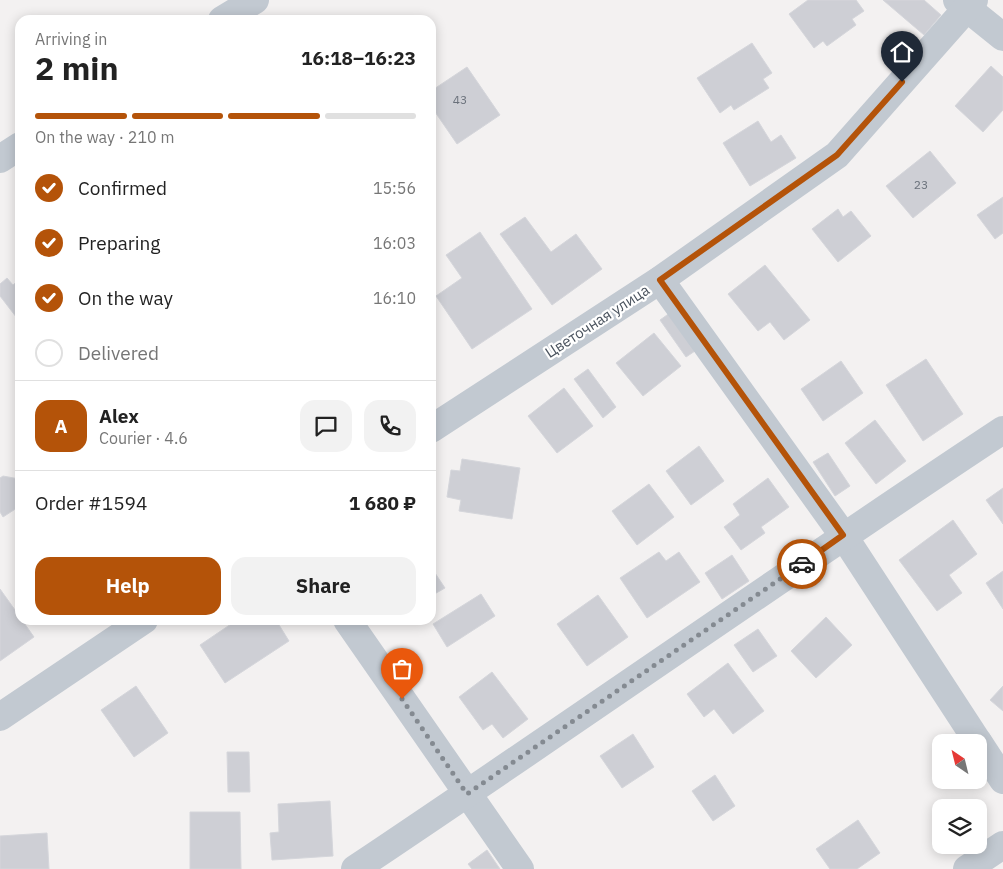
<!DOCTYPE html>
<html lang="en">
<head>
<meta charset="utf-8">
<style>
	:root { --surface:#fff; --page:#f2f2f2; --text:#222; --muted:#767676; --line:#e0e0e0; --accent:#b45309 }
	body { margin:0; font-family:"IBM Plex Sans",sans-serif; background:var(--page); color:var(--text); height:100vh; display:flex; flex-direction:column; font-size:19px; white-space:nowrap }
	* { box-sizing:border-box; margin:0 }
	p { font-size:16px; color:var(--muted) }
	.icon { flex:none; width:28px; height:28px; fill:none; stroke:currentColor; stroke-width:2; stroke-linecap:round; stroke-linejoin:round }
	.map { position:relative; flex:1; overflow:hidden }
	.side { position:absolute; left:15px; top:15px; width:421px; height:610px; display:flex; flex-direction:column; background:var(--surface); border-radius:15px; box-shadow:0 2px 12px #0003 }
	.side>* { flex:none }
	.needle { width:32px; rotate:325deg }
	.controls { position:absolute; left:932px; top:734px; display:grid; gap:10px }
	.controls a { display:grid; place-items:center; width:55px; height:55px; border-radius:10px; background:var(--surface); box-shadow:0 2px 12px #0003; font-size:25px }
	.pin { position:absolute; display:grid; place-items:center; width:42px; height:42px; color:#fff; margin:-51px -21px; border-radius:50% 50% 50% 0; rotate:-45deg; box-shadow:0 0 5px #0007 }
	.pin .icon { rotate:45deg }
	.courier { position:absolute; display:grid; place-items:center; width:50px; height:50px; margin:-25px; border:4px solid #b45309; border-radius:50%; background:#fff; color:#222; box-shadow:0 1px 6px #0007 }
	.headline em { font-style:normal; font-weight:700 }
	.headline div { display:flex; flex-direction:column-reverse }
	.headline { display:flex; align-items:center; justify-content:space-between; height:85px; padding:0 20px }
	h1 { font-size:32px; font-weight:700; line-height:38px }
	.bar { display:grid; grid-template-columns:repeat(4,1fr); gap:8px 5px; align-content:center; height:60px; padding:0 20px }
	.bar i { height:6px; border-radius:4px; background:var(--line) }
	.bar .active { background:var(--accent) }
	.bar p { grid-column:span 4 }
	.line { display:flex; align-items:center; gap:12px; padding:0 20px; border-top:1px solid var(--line) }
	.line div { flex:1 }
	.round { display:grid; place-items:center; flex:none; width:52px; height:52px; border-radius:15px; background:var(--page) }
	ol { padding:0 20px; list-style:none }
	li { display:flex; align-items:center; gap:15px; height:55px }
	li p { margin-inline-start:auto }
	li .icon { padding:5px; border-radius:50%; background:var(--accent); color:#fff; stroke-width:4 }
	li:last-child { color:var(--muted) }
	li i { width:28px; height:28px; border:2px solid var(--line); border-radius:50% }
	.cta { display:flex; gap:10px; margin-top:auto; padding:10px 20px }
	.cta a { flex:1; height:58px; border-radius:15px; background:var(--accent); color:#fff; font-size:20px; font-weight:700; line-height:58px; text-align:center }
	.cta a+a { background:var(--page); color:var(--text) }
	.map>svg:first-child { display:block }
	.building { fill:#cecfd5; stroke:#d5d6db }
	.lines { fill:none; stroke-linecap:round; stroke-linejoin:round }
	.minor { stroke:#c2c9d1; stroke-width:28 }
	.done { stroke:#848a91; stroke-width:5; stroke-dasharray:0 9 }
	.route { stroke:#b45309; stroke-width:6 }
	.labels { text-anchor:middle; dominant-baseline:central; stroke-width:4.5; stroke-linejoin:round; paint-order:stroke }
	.number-label { font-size:12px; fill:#6a717b }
	.street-label { font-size:15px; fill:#49525d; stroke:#fff }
</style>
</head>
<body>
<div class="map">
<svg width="1003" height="869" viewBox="0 0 1003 869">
	<rect width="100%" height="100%" fill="#f3f1f1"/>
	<!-- building -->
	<g class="building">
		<polygon points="808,0 856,0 864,11 852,19 856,25 827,46 823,41 814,48 789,14"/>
		<polygon points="883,0 924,0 941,15 924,35"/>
		<polygon points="752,43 772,73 763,79 769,88 734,110 731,105 720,113 697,78"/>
		<polygon points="991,66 1003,77 1003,110 983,132 955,106"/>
		<polygon points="467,67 500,115 457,144 431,106 431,91"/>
		<polygon points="758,121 771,142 781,135 796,158 750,186 723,143"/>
		<polygon points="930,151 956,183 913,218 886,186"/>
		<polygon points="1003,197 1003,233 995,239 977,215"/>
		<polygon points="838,209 843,217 851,211 871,236 838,262 812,229"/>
		<polygon points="525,217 551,252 576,234 602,269 552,305 500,234"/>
		<polygon points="480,232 532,309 472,349 436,296 462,278 446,255"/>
		<polygon points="765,265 810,320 784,340 770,322 758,331 728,294"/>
		<polygon points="7,278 13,285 20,279 20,322 0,296 0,284"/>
		<polygon points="674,310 701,347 686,357 660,320"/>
		<polygon points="654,333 681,366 643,396 616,363"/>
		<polygon points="926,359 963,414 923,441 886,385"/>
		<polygon points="841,361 863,393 823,421 801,389"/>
		<polygon points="588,369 616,407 603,418 574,379"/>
		<polygon points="564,388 593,426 557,453 528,416"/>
		<polygon points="875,420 906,461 876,484 845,443"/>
		<polygon points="699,446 724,481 691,505 666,471"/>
		<polygon points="828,453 850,486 835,496 813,462"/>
		<polygon points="462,459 520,468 512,519 459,511 461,500 447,497 451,470 460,471"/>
		<polygon points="3,476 19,479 20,481 20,506 3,517 0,512 0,478"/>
		<polygon points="768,478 789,507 761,527 765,533 741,550 724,527 740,515 733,504"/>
		<polygon points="649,484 674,517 637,545 612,511"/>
		<polygon points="1003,488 1003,524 986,500"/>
		<polygon points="953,520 977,554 949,575 962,593 937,611 899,560"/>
		<polygon points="659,552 666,561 679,552 700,582 647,618 620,578"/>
		<polygon points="732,555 749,581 722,599 705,573"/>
		<polygon points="431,567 445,588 431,596"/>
		<polygon points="1003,571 1003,609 986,583"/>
		<polygon points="0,589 20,617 20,620 22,620 34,637 0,661"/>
		<polygon points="481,594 495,616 447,647 433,624"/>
		<polygon points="598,595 628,637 587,666 557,624"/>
		<polygon points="826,617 852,645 816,678 791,651"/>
		<polygon points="237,620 276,620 289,641 225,683 200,645"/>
		<polygon points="758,629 777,656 753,672 734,645"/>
		<polygon points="728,663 764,711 733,734 714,709 704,717 687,694"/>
		<polygon points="492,672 528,719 503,738 492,724 483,730 459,697"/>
		<polygon points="136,686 168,733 134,757 101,710"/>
		<polygon points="1003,686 1003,711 990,700"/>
		<polygon points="633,734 654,767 622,788 600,756"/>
		<polygon points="227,752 249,752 250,792 228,792"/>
		<polygon points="715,775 735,806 713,821 692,791"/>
		<polygon points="330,801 333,856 272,860 270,833 279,832 278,804"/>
		<polygon points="190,812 240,812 241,869 190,869"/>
		<polygon points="858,820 880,853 857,869 830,869 816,849"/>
		<polygon points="47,833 49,869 0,869 0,836"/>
		<polygon points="487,850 500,869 472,869 468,864"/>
	</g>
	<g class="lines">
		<!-- minor -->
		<g class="minor">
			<polyline points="957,0 1003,37"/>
			<polyline points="222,20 255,0"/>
			<polyline points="0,159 20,146"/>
			<polyline points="660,280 843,535 978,742"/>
			<polyline points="431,429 660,280 837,155 974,0"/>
			<polyline points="347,620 520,869"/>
			<polyline points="0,717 144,620"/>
			<polyline points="979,743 1003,780"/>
			<path d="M 355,869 C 572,724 785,574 1003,430"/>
			<polyline points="967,869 1003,845"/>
		</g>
	</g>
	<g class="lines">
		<!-- done -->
		<polyline class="done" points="402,699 467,794 802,564"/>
		<!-- route -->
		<polyline class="route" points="802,564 843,535 660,280 837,155 902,82"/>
	</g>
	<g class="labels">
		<!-- number labels -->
		<g class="number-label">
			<text x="460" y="99">43</text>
			<text x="921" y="184">23</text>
		</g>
		<!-- street labels -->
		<g class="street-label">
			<text transform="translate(597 321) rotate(-33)">Цветочная улица</text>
		</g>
	</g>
</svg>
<div class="controls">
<a><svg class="needle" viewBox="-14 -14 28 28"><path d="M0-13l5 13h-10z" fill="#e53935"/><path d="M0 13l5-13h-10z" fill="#767676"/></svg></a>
<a><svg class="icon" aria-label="layers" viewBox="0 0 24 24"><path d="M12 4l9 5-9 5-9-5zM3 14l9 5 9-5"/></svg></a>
</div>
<div class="pin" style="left:402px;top:699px;background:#ea580c"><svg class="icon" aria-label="bag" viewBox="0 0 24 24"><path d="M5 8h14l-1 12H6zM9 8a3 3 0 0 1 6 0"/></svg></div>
<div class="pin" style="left:902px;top:82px;background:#1f2937"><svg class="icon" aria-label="home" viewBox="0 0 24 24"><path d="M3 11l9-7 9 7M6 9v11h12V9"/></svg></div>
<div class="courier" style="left:802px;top:564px"><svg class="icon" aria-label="car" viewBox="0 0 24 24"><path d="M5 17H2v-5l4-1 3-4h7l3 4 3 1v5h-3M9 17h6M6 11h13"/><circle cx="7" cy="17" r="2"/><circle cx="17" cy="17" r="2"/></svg></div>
<section class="side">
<div class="headline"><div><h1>2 min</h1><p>Arriving in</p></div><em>16:18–16:23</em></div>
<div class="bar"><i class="active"></i><i class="active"></i><i class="active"></i><i></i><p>On the way · 210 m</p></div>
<ol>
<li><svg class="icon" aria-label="check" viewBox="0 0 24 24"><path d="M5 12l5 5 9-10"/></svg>Confirmed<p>15:56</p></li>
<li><svg class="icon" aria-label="check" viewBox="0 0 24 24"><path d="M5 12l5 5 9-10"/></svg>Preparing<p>16:03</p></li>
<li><svg class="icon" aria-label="check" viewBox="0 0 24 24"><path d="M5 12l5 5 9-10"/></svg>On the way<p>16:10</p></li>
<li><i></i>Delivered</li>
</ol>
<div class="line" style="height:90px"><b class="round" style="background:var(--accent);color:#fff">A</b><div><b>Alex</b><p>Courier · 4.6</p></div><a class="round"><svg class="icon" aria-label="chat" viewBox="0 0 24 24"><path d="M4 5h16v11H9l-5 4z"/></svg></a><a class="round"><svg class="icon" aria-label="phone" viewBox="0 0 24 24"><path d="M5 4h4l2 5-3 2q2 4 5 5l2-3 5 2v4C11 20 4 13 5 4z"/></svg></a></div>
<div class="line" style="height:65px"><div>Order #1594</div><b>1 680 ₽</b></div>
<div class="cta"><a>Help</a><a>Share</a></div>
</section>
</div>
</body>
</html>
